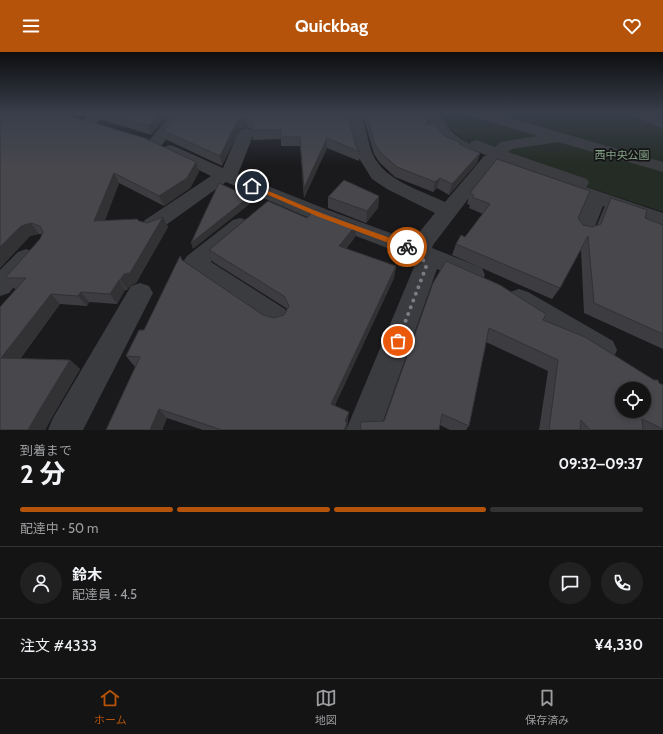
<!DOCTYPE html>
<html lang="ja">
<head>
<meta charset="utf-8">
<style>
	:root { --surface:#141415; --page:#212122; --text:#f1f3f6; --muted:#9d9ea0; --line:#333334; --accent:#b45309 }
	body { margin:0; font-family:Cabin,"Noto Sans JP",sans-serif; background:var(--page); color:var(--text); height:100vh; display:flex; flex-direction:column; font-size:15px; white-space:nowrap }
	* { box-sizing:border-box; margin:0 }
	p { font-size:13px; color:var(--muted) }
	.icon { flex:none; width:22px; height:22px; fill:none; stroke:currentColor; stroke-width:2; stroke-linecap:round; stroke-linejoin:round }
	.map { position:relative; height:378px; overflow:hidden }
	.panel { display:flex; flex-direction:column; background:var(--surface); flex:1 }
	.panel>* { flex:none }
	.tools { position:absolute; left:615px; top:330px; display:grid; gap:8px }
	.tools a { display:grid; place-items:center; width:36px; height:36px; border-radius:50%; background:var(--surface); box-shadow:0 2px 6px #0003,0 0 0 1px var(--line); font-size:20px }
	.pin { position:absolute; display:grid; place-items:center; width:34px; height:34px; color:#fff; margin:-17px; border:2px solid #fff; border-radius:50%; box-shadow:0 1px 4px #0007 }
	.courier { position:absolute; display:grid; place-items:center; width:40px; height:40px; margin:-20px; border:3px solid #b45309; border-radius:50%; background:#fff; color:#222; box-shadow:0 1px 5px #0007 }
	.summary em { font-style:normal; font-weight:700 }
	.summary div { display:flex; flex-direction:column-reverse }
	.summary { display:flex; align-items:center; justify-content:space-between; height:68px; padding:0 20px }
	h1 { font-size:26px; font-weight:700; line-height:30px }
	.bar { display:grid; grid-template-columns:repeat(4,1fr); gap:6px 4px; align-content:center; height:48px; padding:0 20px }
	.bar i { height:5px; border-radius:3px; background:var(--line) }
	.bar .on { background:var(--accent) }
	.bar p { grid-column:span 4 }
	.line { display:flex; align-items:center; gap:10px; padding:0 20px; border-top:1px solid var(--line) }
	.line div { flex:1 }
	.round { display:grid; place-items:center; flex:none; width:42px; height:42px; border-radius:21px; background:var(--page) }
	header { display:flex; justify-content:space-between; align-items:center; height:52px; padding:0 20px; background:var(--accent); color:#fff; font-size:18px; font-weight:700 }
	.tab-bar { display:flex; justify-content:space-around; align-items:center; height:56px; border-top:1px solid var(--line); background:var(--surface); font-size:11px; color:var(--muted) }
	.tab-bar a { display:grid; justify-items:center; gap:2px }
	.tab-bar .on { color:var(--accent) }
	.map>svg:first-child { display:block }
	.green { fill:#242c25 }
	.lines { fill:none; stroke-linecap:round; stroke-linejoin:round }
	.minor { fill:#3b3c40; fill-rule:evenodd }
	.wall { fill:#3d3d41 }
	.shaded-wall { fill:#323235 }
	.building { fill:#47474c; stroke:#323235; fill-rule:evenodd }
	.route { fill:#b45309 }
	.done { stroke:#7a7c83; stroke-width:4; stroke-dasharray:0 7.2 }
	.labels { text-anchor:middle; dominant-baseline:central; stroke-width:3.5; stroke-linejoin:round; paint-order:stroke }
	.far-park-label { font-size:11px; fill:#86a388; stroke:#151517 }
</style>
</head>
<body>
<header><svg class="icon" aria-label="menu" viewBox="0 0 24 24"><path d="M4 6h16M4 12h16M4 18h16"/></svg>Quickbag<svg class="icon" aria-label="heart" viewBox="0 0 24 24"><path d="M12 20l-8-8c-3-5 5-10 8-4 3-6 11-1 8 4z"/></svg></header>
<div class="map">
<svg width="663" height="378" viewBox="0 0 663 378">
	<rect width="100%" height="100%" fill="#1a1a1c"/>
	<!-- green -->
	<polygon class="green" points="438,61 663,61 663,160 496,105 466,90 447,75"/>
	<g class="lines">
		<!-- minor -->
		<g class="minor">
			<path d="M 90,61 L 106,61 C 100,69 92,77 82,74 L 80,71 Z"/>
			<polygon points="172,61 187,61 161,94 155,96 149,94 147,91"/>
			<path d="M 281,61 L 359,61 C 367,73 367,90 373,103 C 386,129 420,138 445,150 L 484,104 L 487,104 L 479,100 L 477,103 C 454,108 432,80 425,61 L 439,61 C 446,76 455,85 470,92 L 471,90 L 477,88 L 495,95 L 501,90 L 538,84 L 471,64 L 469,61 L 492,61 L 663,110 L 663,120 L 558,90 L 512,97 L 508,100 L 587,127 L 589,131 L 586,135 L 663,161 L 663,175 L 603,154 L 592,182 L 584,184 L 576,182 L 573,177 L 586,148 L 554,137 L 552,133 L 556,129 L 498,108 L 433,193 L 432,196 L 482,216 L 485,223 L 482,230 L 473,232 L 437,217 L 380,378 L 346,378 L 414,215 L 411,205 L 314,168 L 226,130 L 159,178 L 152,180 L 145,178 L 141,173 L 145,168 L 211,124 L 164,101 L 162,98 L 164,95 L 170,93 L 176,95 L 223,116 L 238,81 L 241,78 L 246,76 L 251,78 L 254,81 L 238,122 L 328,158 L 412,189 L 435,161 L 387,137 L 372,127 L 357,103 L 348,68 L 288,65 L 283,64 Z"/>
			<polygon points="631,61 650,61 663,67 663,77 633,64"/>
			<polygon points="240,166 247,168 251,173 247,178 211,210 285,257 289,265 285,273 276,276 267,273 188,218 183,210 187,204 233,168"/>
			<polygon points="26,197 34,200 38,206 34,212 9,241 0,244 0,218 18,200"/>
			<polygon points="140,231 149,234 153,241 83,378 48,378 53,366 131,234"/>
			<polygon points="519,237 528,240 613,289 617,298 613,307 603,311 593,307 510,254 506,247 510,240"/>
		</g>
	</g>
	<!-- wall -->
	<g class="wall">
		<polygon points="0,61 196,110 199,120 190,136 164,154 119,131 105,168 139,169 147,171 163,165 168,175 136,231 131,233 127,238 125,238 117,252 89,250 87,254 60,252 20,307 70,308 80,317 52,365 45,378 0,378 16,237 15,237 5,226 40,187 42,182 39,182 30,184 0,216"/>
		<polygon points="81,61 170,61 151,83"/>
		<polygon points="179,61 347,61 356,94 360,100 359,109 327,96 304,146 300,94 281,94 281,87 253,88 252,78 247,75 240,77 222,114 167,88 164,79"/>
		<polygon points="360,61 426,61 428,72 445,84 461,91 460,93 480,101 477,111 449,143 437,136 433,140 395,125 380,111 374,102 365,70"/>
		<polygon points="470,141 578,166 583,173 592,175 597,173 604,156 611,146 645,166 663,173 663,297 584,261 581,198 560,236 552,247 452,203 456,192 465,185 483,162 469,156 470,153 467,152"/>
		<polygon points="379,144 378,156 366,171 328,156 328,145"/>
		<polygon points="307,166 355,185 346,197 396,214 394,226 335,353 348,369 347,373 346,378 203,378 167,366 162,378 106,378 135,315 126,304 144,278 182,208 263,263 274,266 284,263 287,258 286,256 213,210 209,198"/>
		<polygon points="433,231 543,268 663,333 663,378 539,378 548,319 486,290 469,374 466,378 450,378 440,373 439,378 359,378 360,370 384,369"/>
	</g>
	<!-- shaded-wall -->
	<g class="shaded-wall">
		<polygon points="159,61 170,61 151,83 148,74"/>
		<polygon points="245,65 247,75 240,77 222,114 220,104 238,68"/>
		<polygon points="327,86 327,96 304,146 304,136"/>
		<polygon points="480,101 477,111 449,143 452,132"/>
		<polygon points="196,110 199,120 190,136 164,154 159,144"/>
		<polygon points="114,121 119,131 100,179 94,169"/>
		<polygon points="440,126 437,136 433,140 435,130"/>
		<polygon points="379,144 378,156 366,171 367,159"/>
		<polygon points="249,145 251,151 193,197 191,191"/>
		<polygon points="163,165 168,175 136,231 131,233 127,238 120,228"/>
		<polygon points="31,171 39,182 30,184 0,216 0,195 21,174"/>
		<polygon points="356,173 355,185 338,206 339,194"/>
		<polygon points="396,214 394,226 331,361 331,352"/>
		<polygon points="119,228 125,238 117,252 110,242"/>
		<polygon points="81,240 89,250 87,254 78,244"/>
		<polygon points="51,242 60,252 13,315 1,306"/>
		<polygon points="70,308 80,317 52,365 45,378 28,378 40,357"/>
		<polygon points="159,357 167,366 162,378 150,378"/>
		<polygon points="349,360 348,369 347,373 346,378 344,378 345,369"/>
	</g>
	<!-- building -->
	<g class="building">
		<polygon points="0,61 63,61 77,66 145,86 196,110 187,126 159,144 114,121 94,169 137,167 139,169 147,171 163,165 130,221 124,222 120,228 119,228 110,242 81,240 78,244 51,242 1,306 70,308 40,357 28,378 0,378 0,255 26,226 5,226 40,187 43,180 40,174 31,171 21,174 0,195"/>
		<polygon points="106,61 159,61 148,74"/>
		<polygon points="179,61 347,61 356,94 360,100 327,86 304,136 300,85 280,85 281,78 251,78 254,71 245,65 238,68 220,104 164,79"/>
		<polygon points="366,61 426,61 428,72 434,72 445,84 461,91 459,92 480,101 452,132 440,126 435,130 397,115 381,101 375,93"/>
		<polygon points="497,107 590,139 578,166 583,173 592,175 601,172 611,146 647,158 645,166 663,173 663,282 594,251 588,184 560,236 456,192 461,183 465,185 490,152 472,145 474,143 470,141"/>
		<polygon points="344,128 379,144 367,159 328,145"/>
		<polygon points="219,131 249,145 191,191 202,167"/>
		<polygon points="268,149 307,166 315,157 356,173 339,194 396,214 331,352 349,360 345,369 347,371 344,378 222,378 159,357 150,378 106,378 140,305 126,304 139,278 144,278 180,204 182,208 263,263 274,266 284,263 289,254 284,244 209,198"/>
		<path d="M 446,209 L 500,233 L 546,262 L 543,268 L 585,285 L 654,328 L 658,328 L 659,331 L 663,333 L 663,377 L 642,367 L 643,378 L 590,378 L 581,368 L 580,378 L 549,378 L 558,308 L 489,276 L 469,374 L 442,362 L 439,378 L 361,378 L 360,370 L 384,369 L 433,231 ZM 622,337 L 644,337 L 644,359 L 622,359 Z"/>
	</g>
	<!-- sky -->
	<linearGradient id="sky" x2="0" y2="1"><stop stop-color="#0e0e0f"/><stop offset="0.54" stop-color="#383e4b"/><stop offset="1" stop-color="#383e4b" stop-opacity="0"/></linearGradient>
	<rect width="663" height="114" fill="url(#sky)"/>
	<!-- route -->
	<polygon class="route" points="250,133 254,133 323,162 410,193 411,195 407,197 405,197 319,165 250,135"/>
	<g class="lines">
		<!-- done -->
		<polyline class="done" points="398,289 426,215 420,200 407,195"/>
	</g>
	<g class="labels">
		<!-- far-park labels -->
		<g class="far-park-label">
			<text x="622" y="103">西中央公園</text>
		</g>
	</g>
</svg>
<div class="tools">
<a><svg class="icon" aria-label="locate" viewBox="0 0 24 24"><circle cx="12" cy="12" r="6"/><path d="M12 2v4M12 18v4M2 12h4M18 12h4"/></svg></a>
</div>
<div class="pin" style="left:398px;top:289px;background:#ea580c"><svg class="icon" aria-label="bag" viewBox="0 0 24 24"><path d="M5 8h14l-1 12H6zM9 8a3 3 0 0 1 6 0"/></svg></div>
<div class="pin" style="left:252px;top:134px;background:#1f2937"><svg class="icon" aria-label="home" viewBox="0 0 24 24"><path d="M3 11l9-7 9 7M6 9v11h12V9"/></svg></div>
<div class="courier" style="left:407px;top:195px"><svg class="icon" aria-label="bike" viewBox="0 0 24 24"><circle cx="6" cy="16" r="4"/><circle cx="18" cy="16" r="4"/><path d="M6 16l4-8h5l3 8M10 8l3 8H6M13 5h3"/></svg></div>
</div>
<section class="panel">
<div class="summary"><div><h1>2 分</h1><p>到着まで</p></div><em>09:32–09:37</em></div>
<div class="bar"><i class="on"></i><i class="on"></i><i class="on"></i><i></i><p>配達中 · 50 m</p></div>
<div class="line" style="height:72px"><a class="round"><svg class="icon" aria-label="person" viewBox="0 0 24 24"><circle cx="12" cy="8" r="4"/><path d="M4 21q1-7 8-7t8 7"/></svg></a><div><b>鈴木</b><p>配達員 · 4.5</p></div><a class="round"><svg class="icon" aria-label="chat" viewBox="0 0 24 24"><path d="M4 5h16v11H9l-5 4z"/></svg></a><a class="round"><svg class="icon" aria-label="phone" viewBox="0 0 24 24"><path d="M5 4h4l2 5-3 2q2 4 5 5l2-3 5 2v4C11 20 4 13 5 4z"/></svg></a></div>
<div class="line" style="height:52px"><div>注文 #4333</div><b>¥4,330</b></div>
</section>
<nav class="tab-bar">
<a class="on"><svg class="icon" aria-label="home" viewBox="0 0 24 24"><path d="M3 11l9-7 9 7M6 9v11h12V9"/></svg>ホーム</a>
<a><svg class="icon" aria-label="map" viewBox="0 0 24 24"><path d="M3 6l6-2 6 2 6-2v14l-6 2-6-2-6 2zM9 4v14M15 6v14"/></svg>地図</a>
<a><svg class="icon" aria-label="saved" viewBox="0 0 24 24"><path d="M7 4h10v16l-5-4-5 4z"/></svg>保存済み</a>
</nav>
</body>
</html>
